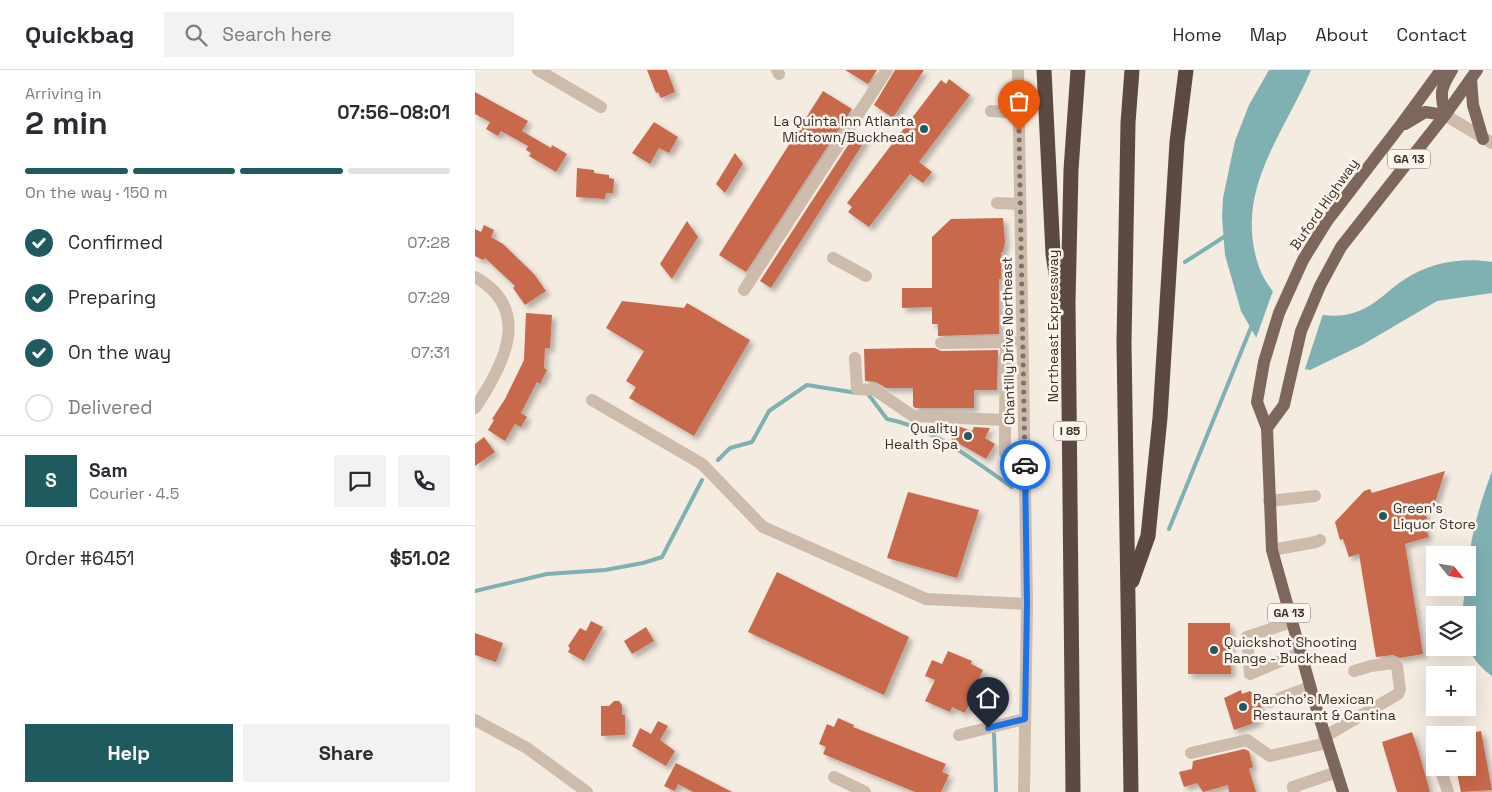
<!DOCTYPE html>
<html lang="en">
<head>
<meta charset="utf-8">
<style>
	:root { --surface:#fff; --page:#f2f2f3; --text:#2b2b33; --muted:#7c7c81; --line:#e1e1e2; --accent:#1f5a5e }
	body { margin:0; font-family:"Space Grotesk",sans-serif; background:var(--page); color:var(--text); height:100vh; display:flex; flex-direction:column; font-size:19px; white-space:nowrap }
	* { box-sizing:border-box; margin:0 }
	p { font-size:16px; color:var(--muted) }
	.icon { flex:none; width:28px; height:28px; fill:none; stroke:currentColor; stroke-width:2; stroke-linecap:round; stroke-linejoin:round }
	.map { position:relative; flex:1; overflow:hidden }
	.drawer { display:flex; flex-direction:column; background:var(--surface); width:475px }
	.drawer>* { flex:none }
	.needle { width:32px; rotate:120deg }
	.fabs { position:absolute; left:951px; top:476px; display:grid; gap:10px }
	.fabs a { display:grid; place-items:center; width:50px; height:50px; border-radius:0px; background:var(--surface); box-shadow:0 5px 20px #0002; font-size:25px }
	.pin { position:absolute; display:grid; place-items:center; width:42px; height:42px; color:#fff; margin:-51px -21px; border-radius:50% 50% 50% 0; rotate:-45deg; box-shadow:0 0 5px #0007 }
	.pin .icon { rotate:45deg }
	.courier { position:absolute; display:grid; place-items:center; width:50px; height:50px; margin:-25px; border:4px solid #1a73e8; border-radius:50%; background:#fff; color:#222; box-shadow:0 1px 6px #0007 }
	.overview em { font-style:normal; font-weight:800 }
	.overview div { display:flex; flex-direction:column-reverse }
	.overview { display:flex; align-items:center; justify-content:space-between; height:85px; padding:0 25px }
	h1 { font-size:32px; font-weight:800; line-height:38px }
	.bar { display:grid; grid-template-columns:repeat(4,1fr); gap:8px 5px; align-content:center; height:60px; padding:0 25px }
	.bar i { height:6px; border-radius:4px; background:var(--line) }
	.bar .on { background:var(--accent) }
	.bar p { grid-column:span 4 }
	.line { display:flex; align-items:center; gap:12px; padding:0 25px; border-top:1px solid var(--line) }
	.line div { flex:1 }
	.round { display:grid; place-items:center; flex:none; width:52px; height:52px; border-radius:0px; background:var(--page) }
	ol { padding:0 25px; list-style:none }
	li { display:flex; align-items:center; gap:15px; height:55px }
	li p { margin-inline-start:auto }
	li .icon { padding:5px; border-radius:50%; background:var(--accent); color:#fff; stroke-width:4 }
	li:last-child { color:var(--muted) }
	li i { width:28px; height:28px; border:2px solid var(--line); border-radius:50% }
	.cta { display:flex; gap:10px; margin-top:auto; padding:10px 25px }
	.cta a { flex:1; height:58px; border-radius:0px; background:var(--accent); color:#fff; font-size:20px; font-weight:800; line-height:58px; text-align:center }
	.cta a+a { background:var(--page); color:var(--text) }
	header { display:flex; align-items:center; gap:30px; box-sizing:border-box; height:70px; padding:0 25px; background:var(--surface); border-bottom:1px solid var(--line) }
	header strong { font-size:24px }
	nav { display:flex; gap:28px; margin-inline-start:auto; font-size:18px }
	.search { width:350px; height:45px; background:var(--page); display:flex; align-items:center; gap:12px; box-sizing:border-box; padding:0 18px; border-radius:0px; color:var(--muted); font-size:19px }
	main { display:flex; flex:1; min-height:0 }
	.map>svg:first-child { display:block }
	.water { fill:#7fb0b2 }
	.pier { fill:#f4ebe1 }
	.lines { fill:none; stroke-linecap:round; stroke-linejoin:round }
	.stream { stroke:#7fb0b2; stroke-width:4 }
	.building { fill:#c8694b; filter:url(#shadow) }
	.minor { stroke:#cdbbac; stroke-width:12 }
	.major { stroke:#7d675c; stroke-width:12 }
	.highway { stroke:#5c4a42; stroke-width:15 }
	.done { stroke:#7c716b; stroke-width:5; stroke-dasharray:0 9 }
	.route { stroke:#1a73e8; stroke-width:6 }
	.poi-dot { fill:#1f5a5e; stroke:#fbf5ee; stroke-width:2 }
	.labels { text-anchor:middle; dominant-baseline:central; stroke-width:5; stroke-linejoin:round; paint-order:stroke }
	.shield { fill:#fbf5ee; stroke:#756b66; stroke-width:1 }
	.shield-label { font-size:12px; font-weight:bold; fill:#3b302b }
	.poi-label { font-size:14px; fill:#3b302b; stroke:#fbf5ee; text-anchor:start }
	.street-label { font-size:14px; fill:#3b302b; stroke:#fbf5ee }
</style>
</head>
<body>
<header>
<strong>Quickbag</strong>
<div class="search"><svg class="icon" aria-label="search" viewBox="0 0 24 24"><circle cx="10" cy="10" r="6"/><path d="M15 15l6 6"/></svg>Search here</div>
<nav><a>Home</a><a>Map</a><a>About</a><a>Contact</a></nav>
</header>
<main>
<section class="drawer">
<div class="overview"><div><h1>2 min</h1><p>Arriving in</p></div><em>07:56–08:01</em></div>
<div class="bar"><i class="on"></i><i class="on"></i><i class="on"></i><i></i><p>On the way · 150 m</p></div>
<ol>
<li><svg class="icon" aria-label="check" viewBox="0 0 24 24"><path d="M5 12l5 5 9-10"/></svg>Confirmed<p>07:28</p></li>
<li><svg class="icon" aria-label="check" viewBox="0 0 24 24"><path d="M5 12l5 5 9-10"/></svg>Preparing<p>07:29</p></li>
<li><svg class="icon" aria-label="check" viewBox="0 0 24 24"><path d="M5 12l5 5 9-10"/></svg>On the way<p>07:31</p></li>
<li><i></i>Delivered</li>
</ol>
<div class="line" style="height:90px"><b class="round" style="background:var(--accent);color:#fff">S</b><div><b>Sam</b><p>Courier · 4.5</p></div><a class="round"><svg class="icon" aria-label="chat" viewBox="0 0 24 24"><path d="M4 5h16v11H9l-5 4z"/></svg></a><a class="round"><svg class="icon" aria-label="phone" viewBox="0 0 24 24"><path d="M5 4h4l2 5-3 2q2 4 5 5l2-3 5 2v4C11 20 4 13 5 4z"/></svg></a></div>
<div class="line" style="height:65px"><div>Order #6451</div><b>$51.02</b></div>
<div class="cta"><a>Help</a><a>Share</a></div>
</section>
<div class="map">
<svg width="1017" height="722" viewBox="0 0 1017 722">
	<defs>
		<filter id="shadow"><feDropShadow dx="4" dy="4" stdDeviation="2.5" flood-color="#0004"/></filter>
	</defs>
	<rect width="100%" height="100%" fill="#f4ebe1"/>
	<!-- water -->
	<g class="water">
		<path d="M 794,0 L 836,0 C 808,66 758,121 784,197 C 789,211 801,229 815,234 C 840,244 857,251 884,241 C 902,234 914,219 930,209 C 956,192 987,187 1017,192 L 1017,223 L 962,231 L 887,275 L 835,300 L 816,297 L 786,276 L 766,241 L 750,185 L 747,147 L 748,128 L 760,71 L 774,35 Z"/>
		<path d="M 1017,401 L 1017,606 C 991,586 992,575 992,545 L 987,545 L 990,518 L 992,518 C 992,477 1003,439 1017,401 Z"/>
	</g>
	<!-- pier -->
	<polygon class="pier" points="799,218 812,230 829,239 848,244 829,302 815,300 797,289 780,271"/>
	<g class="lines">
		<!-- stream -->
		<g class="stream">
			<polyline points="710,192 752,165"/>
			<path d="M 393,324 L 412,349 C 460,358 497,390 537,417"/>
			<polyline points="243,390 255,378 277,372 294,341 332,315 382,323"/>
			<polyline points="694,459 777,255"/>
			<polyline points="0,521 72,504 130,500 168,493 187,487 227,410"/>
			<polyline points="519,664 521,722"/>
		</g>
	</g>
	<!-- building -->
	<g class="building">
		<polygon points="172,0 192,0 200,22 186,28 183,22 181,23"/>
		<polygon points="370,0 402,0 393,14"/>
		<polygon points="420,0 449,0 418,48 399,35"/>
		<polygon points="474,9 495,25 444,92 457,102 448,113 435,104 394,157 373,142 377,137 372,133 466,10 471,14"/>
		<polygon points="348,21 377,39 271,202 244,185"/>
		<polygon points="0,22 53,51 47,61 76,78 77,75 92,84 81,102 54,86 56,83 51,80 53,76 26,61 23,66 11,59 15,52 0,44"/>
		<polygon points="179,52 203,67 194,83 184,78 175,94 157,83"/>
		<polygon points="381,63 391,69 296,218 285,211"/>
		<polygon points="260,83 268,94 250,123 241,114"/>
		<polygon points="102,98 119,100 119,103 134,105 134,108 139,109 138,123 131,123 130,129 101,127"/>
		<polygon points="528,148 530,172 528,182 526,182 526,209 524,209 524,264 463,266 463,254 457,254 457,237 427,238 427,218 457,218 457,167 476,149"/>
		<polygon points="212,151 223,167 197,209 185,194"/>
		<polygon points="9,155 19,160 16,167 28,174 59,204 71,221 50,235 38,218 40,216 10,188 8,190 0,186 0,159 6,162"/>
		<polygon points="147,231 209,238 212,233 275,270 219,366 154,328 161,317 151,311 169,281 131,258"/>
		<polygon points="51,243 77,245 75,278 70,278 69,298 72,300 65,314 62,312 46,343 52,347 46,357 40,354 30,371 13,360 19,350 17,349 30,329 49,290"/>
		<polygon points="438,278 460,278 466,281 523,280 522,320 499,320 499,338 440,338 438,336 438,318 411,318 401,312 390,311 389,279"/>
		<polygon points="483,356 497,361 499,357 515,358 510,368 520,374 511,389 476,369"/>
		<polygon points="9,367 20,382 0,396 0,374"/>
		<polygon points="970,401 959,436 949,439 954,455 950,457 954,467 930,474 948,584 925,588 918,585 901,587 884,484 874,487 868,469 865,470 860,452 889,421 895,419 897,423"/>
		<polygon points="433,422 504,440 482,508 412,488"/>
		<polygon points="302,502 434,567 409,625 273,562"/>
		<polygon points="116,551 128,557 109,591 93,582 95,578 93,576 105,558 111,561"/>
		<polygon points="713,553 755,553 756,604 713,604"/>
		<polygon points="171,557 179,571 157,584 149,571"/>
		<polygon points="0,563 28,573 21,592 0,585"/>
		<polygon points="473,581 497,591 496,594 508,600 502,613 504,614 490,643 477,637 475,642 450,631 460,610 450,606 457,590 467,594"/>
		<polygon points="766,620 767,624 775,621 784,628 786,637 782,652 759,660 749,628"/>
		<polygon points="139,631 144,631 147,635 147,645 150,645 150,665 126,666 126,636 134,636"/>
		<polygon points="363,648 379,655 378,657 471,694 467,702 474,705 466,722 440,722 348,684 351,677 344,674 352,654 359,657"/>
		<polygon points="183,651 193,656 185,670 200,681 191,696 157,676 165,658 176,664"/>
		<polygon points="1006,661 1017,720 986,722 981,698 992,698 992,664"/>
		<polygon points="937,662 943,680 955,722 922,722 907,672"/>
		<polygon points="769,679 774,681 778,697 774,699 781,722 754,722 753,715 728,722 722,713 709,717 704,702 717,699 718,691"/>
		<polygon points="201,693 257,722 218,722 203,714 200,721 195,719 189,716"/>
	</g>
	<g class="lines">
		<!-- minor -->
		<g class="minor">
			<polyline points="63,0 126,37"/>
			<polyline points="302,0 304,4"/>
			<polyline points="543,0 552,534 549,722"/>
			<polyline points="516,41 544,43"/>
			<polyline points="970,45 1017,73"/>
			<polyline points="522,133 545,134"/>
			<polyline points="358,188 391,206"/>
			<path d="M 0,207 C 59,240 28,296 0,338"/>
			<polyline points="269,220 412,0"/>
			<polyline points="466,273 538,272"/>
			<polyline points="380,288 382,319 400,320 438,346 530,350 531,272"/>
			<polyline points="117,330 227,394 288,457 451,529 552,534"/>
			<polyline points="530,384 530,350"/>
			<polyline points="794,431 840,426"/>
			<polyline points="797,480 841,472 845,470"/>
			<polyline points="816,552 772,567 775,604 825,583"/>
			<polyline points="795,632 835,617"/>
			<polyline points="0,650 52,678 112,722"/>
			<polyline points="484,665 550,649"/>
			<polyline points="849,667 923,624 925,619 922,596 919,593 896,596 879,601"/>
			<polyline points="957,670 960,680"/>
			<polyline points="716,683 772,670 795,686 852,673"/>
			<polyline points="965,698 973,722"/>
			<polyline points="359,707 390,722"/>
			<polyline points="819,722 818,717 862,702"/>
		</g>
		<!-- major -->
		<g class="major">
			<polyline points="996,9 998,35 1008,69"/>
			<path d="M 930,54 L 950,42 L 970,45 C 965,23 965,19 977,0"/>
			<polyline points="792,358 809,335 826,261 845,216 866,177 970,45 1002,0"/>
			<polyline points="868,722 841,637 797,480 792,358 782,332 789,292 804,243 828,190 852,151 925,56 966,0"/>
		</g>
		<!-- highway -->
		<g class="highway">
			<polyline points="569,0 578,184 586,238"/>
			<polyline points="657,511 673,466 685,348 702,72 711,0"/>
			<polyline points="598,722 593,232 596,100 603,0"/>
			<polyline points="656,722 649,273 653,53 657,0"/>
		</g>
	</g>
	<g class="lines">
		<!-- done -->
		<polyline class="done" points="544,61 550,395"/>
		<!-- route -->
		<polyline class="route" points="513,658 550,649 552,534 550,395"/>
	</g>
	<!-- markers -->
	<g class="poi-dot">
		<circle cx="449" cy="59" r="5"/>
		<circle cx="493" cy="366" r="5"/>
		<circle cx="908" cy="446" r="5"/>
		<circle cx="739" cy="580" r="5"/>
		<circle cx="768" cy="637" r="5"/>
	</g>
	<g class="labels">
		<!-- shield labels -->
		<g class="shield">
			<rect x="913" y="79.5" width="42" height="19" rx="4"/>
			<rect x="579" y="351.5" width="32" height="19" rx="4"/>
			<rect x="793" y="533.5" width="42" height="19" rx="4"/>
		</g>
		<g class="shield-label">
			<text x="934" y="89">GA 13</text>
			<text x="595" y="361">I 85</text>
			<text x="814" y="543">GA 13</text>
		</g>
		<!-- poi labels -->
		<g class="poi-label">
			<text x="439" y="51" text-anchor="end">La Quinta Inn Atlanta<tspan x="439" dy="16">Midtown/Buckhead</tspan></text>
			<text x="483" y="358" text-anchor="end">Quality<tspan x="483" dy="16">Health Spa</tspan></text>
			<text x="918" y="438">Green's<tspan x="918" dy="16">Liquor Store</tspan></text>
			<text x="749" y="572">Quickshot Shooting<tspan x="749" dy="16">Range - Buckhead</tspan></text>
			<text x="778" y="629">Pancho's Mexican<tspan x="778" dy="16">Restaurant &amp; Cantina</tspan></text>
		</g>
		<!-- street labels -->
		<g class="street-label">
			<text transform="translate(849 134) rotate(-55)">Buford Highway</text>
			<text transform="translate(578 256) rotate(-90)">Northeast Expressway</text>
			<text transform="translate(533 271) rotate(-91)">Chantilly Drive Northeast</text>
		</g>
	</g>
</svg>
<div class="fabs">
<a><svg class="needle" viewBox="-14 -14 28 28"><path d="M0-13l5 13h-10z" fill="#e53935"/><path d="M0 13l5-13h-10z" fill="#7c7c81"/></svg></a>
<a><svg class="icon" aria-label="layers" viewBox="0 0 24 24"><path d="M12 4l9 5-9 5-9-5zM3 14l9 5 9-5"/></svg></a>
<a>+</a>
<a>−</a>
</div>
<div class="pin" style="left:544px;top:61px;background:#ea580c"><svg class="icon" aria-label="bag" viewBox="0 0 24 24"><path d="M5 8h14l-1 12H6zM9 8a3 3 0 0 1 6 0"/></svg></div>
<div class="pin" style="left:513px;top:658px;background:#1f2937"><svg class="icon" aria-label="home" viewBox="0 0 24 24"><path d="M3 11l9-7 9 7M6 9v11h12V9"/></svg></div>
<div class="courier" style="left:550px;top:395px"><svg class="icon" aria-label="car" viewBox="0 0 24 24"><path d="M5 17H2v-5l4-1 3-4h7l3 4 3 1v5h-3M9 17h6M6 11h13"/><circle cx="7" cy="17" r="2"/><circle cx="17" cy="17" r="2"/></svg></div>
</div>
</main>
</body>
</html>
